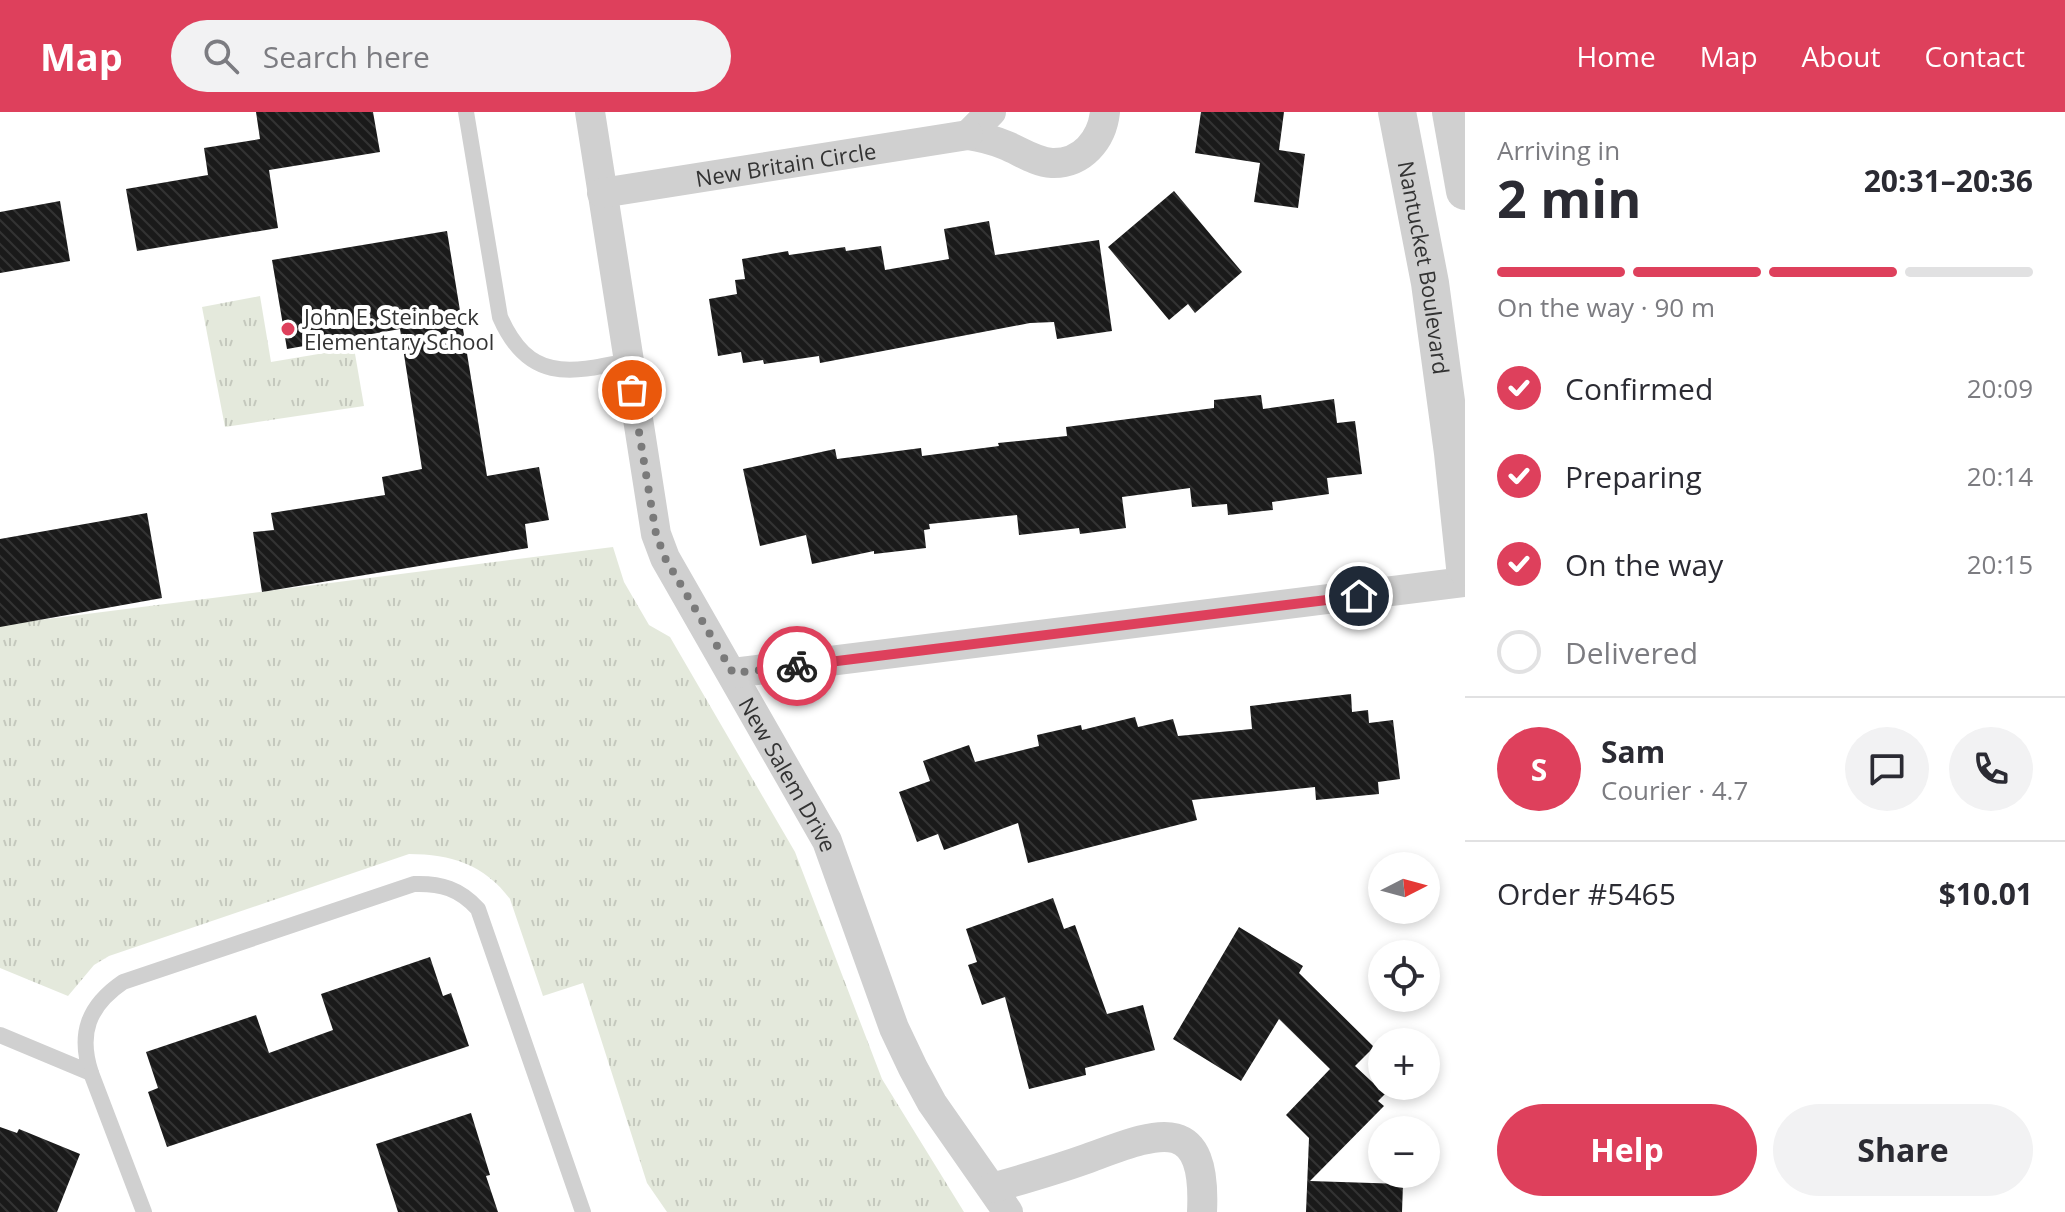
<!DOCTYPE html>
<html lang="en">
<head>
<meta charset="utf-8">
<style>
	:root { --surface:#fff; --page:#f2f2f3; --text:#2b2b33; --muted:#7c7c81; --line:#e1e1e2; --accent:#de405c }
	body { margin:0; font-family:"Open Sans",sans-serif; background:var(--page); color:var(--text); height:100vh; display:flex; flex-direction:column; font-size:30px; white-space:nowrap }
	* { box-sizing:border-box; margin:0 }
	p { font-size:26px; color:var(--muted) }
	.icon { flex:none; width:44px; height:44px; fill:none; stroke:currentColor; stroke-width:2; stroke-linecap:round; stroke-linejoin:round }
	.map { position:relative; flex:1; overflow:hidden }
	.side { display:flex; flex-direction:column; background:var(--surface); width:600px }
	.side>* { flex:none }
	.needle { width:52px; rotate:84deg }
	.controls { position:absolute; left:1368px; top:740px; display:grid; gap:16px }
	.controls a { display:grid; place-items:center; width:72px; height:72px; border-radius:50%; background:var(--surface); box-shadow:0 4px 12px #0003; font-size:40px }
	.pin { position:absolute; display:grid; place-items:center; width:68px; height:68px; color:#fff; margin:-34px; border:4px solid #fff; border-radius:50%; box-shadow:0 2px 8px #0007 }
	.courier { position:absolute; display:grid; place-items:center; width:80px; height:80px; margin:-40px; border:6px solid #de405c; border-radius:50%; background:#fff; color:#222; box-shadow:0 2px 10px #0007 }
	.headline em { font-style:normal; font-weight:700 }
	.headline div { display:flex; flex-direction:column-reverse }
	.headline { display:flex; align-items:center; justify-content:space-between; height:136px; padding:0 32px }
	h1 { font-size:52px; font-weight:700; line-height:60px }
	.bar { display:grid; grid-template-columns:repeat(4,1fr); gap:12px 8px; align-content:center; height:96px; padding:0 32px }
	.bar i { height:10px; border-radius:6px; background:var(--line) }
	.bar .current { background:var(--accent) }
	.bar p { grid-column:span 4 }
	.line { display:flex; align-items:center; gap:20px; padding:0 32px; border-top:2px solid var(--line) }
	.line div { flex:1 }
	.round { display:grid; place-items:center; flex:none; width:84px; height:84px; border-radius:42px; background:var(--page) }
	ol { padding:0 32px; list-style:none }
	li { display:flex; align-items:center; gap:24px; height:88px }
	li p { margin-inline-start:auto }
	li .icon { padding:8px; border-radius:50%; background:var(--accent); color:#fff; stroke-width:4 }
	li:last-child { color:var(--muted) }
	li i { width:44px; height:44px; border:4px solid var(--line); border-radius:50% }
	.primary-button { display:flex; gap:16px; margin-top:auto; padding:16px 32px }
	.primary-button a { flex:1; height:92px; border-radius:48px; background:var(--accent); color:#fff; font-size:32px; font-weight:700; line-height:92px; text-align:center }
	.primary-button a+a { background:var(--page); color:var(--text) }
	header { display:flex; align-items:center; gap:48px; box-sizing:border-box; height:112px; padding:0 40px; background:var(--accent); color:#fff }
	header strong { font-size:38px }
	nav { display:flex; gap:44px; margin-inline-start:auto; font-size:28px }
	.search { width:560px; height:72px; background:var(--page); display:flex; align-items:center; gap:20px; box-sizing:border-box; padding:0 28px; border-radius:44px; color:var(--muted); font-size:30px }
	main { display:flex; flex:1; min-height:0 }
	.map>svg:first-child { display:block }
	.park { fill:url(#park-tufts) }
	.building { fill:url(#building-back-hatch) }
	.lines { fill:none; stroke-linecap:round; stroke-linejoin:round }
	.service { stroke:#d0d0d0; stroke-width:16 }
	.minor { stroke:#d0d0d0; stroke-width:30 }
	.tertiary { stroke:#d0d0d0; stroke-width:38 }
	.done { stroke:#7a7a7a; stroke-width:8; stroke-dasharray:0 14.4 }
	.route { stroke:#de405c; stroke-width:10 }
	.poi-dot { fill:#de405c; stroke:#fff; stroke-width:3 }
	.labels { text-anchor:middle; dominant-baseline:central; stroke-width:8; stroke-linejoin:round; paint-order:stroke }
	.street-label { font-size:22px; fill:#333; stroke:#fff }
	.poi-label { font-size:22px; fill:#333; stroke:#fff; text-anchor:start }
</style>
</head>
<body>
<header>
<strong>Map</strong>
<div class="search"><svg class="icon" aria-label="search" viewBox="0 0 24 24"><circle cx="10" cy="10" r="6"/><path d="M15 15l6 6"/></svg>Search here</div>
<nav><a>Home</a><a>Map</a><a>About</a><a>Contact</a></nav>
</header>
<main>
<div class="map">
<svg width="1465" height="1100" viewBox="0 0 1465 1100">
	<defs>
		<pattern id="park-tufts" width="24" height="20" patternUnits="userSpaceOnUse" patternTransform="scale(2)"><rect width="24" height="20" fill="#e4e9dc"/><path d="M3 7l-1-3M5 7V3M7 7l1-3M15 17l-1-3M17 17v-4M19 17l1-3" fill="none" stroke="#c4c8bd"/></pattern>
		<pattern id="building-back-hatch" width="6" height="6" patternUnits="userSpaceOnUse" patternTransform="scale(2)"><rect width="6" height="6" fill="#1a1a1a"/><path d="M-1 5l2 2M0 0l6 6M5-1l2 2" fill="none" stroke="#333"/></pattern>
	</defs>
	<rect width="100%" height="100%" fill="#fff"/>
	<!-- park -->
	<g class="park">
		<polygon points="260,184 271,250 354,236 364,294 225,315 202,195"/>
		<path d="M 613,435 L 624,470 L 649,513 L 670,525 L 795,740 L 882,967 L 964,1100 L 667,1100 L 647,1071 L 583,871 L 543,884 L 510,787 C 485,753 451,742 409,742 L 109,844 L 94,853 L 68,884 L 0,856 L 0,513 Z"/>
	</g>
	<!-- building -->
	<g class="building">
		<polygon points="256,0 373,0 380,40 269,58 278,116 137,139 126,77 208,63 204,36 260,27"/>
		<polygon points="1201,0 1284,0 1279,38 1305,42 1298,96 1254,90 1260,51 1195,41"/>
		<polygon points="1174,79 1242,160 1195,201 1188,192 1169,208 1108,135"/>
		<polygon points="60,89 70,149 0,161 0,100"/>
		<polygon points="989,109 995,143 1099,128 1112,219 1057,227 1054,210 1030,211 820,251 819,244 764,252 763,248 743,251 741,240 718,244 709,187 737,182 735,168 745,167 742,147 788,139 789,143 845,135 846,139 881,134 885,158 949,147 944,117"/>
		<polygon points="447,119 487,364 539,355 549,408 525,412 528,436 262,480 253,420 274,418 271,401 385,383 382,365 422,357 400,217 287,237 272,148"/>
		<polygon points="1261,283 1263,297 1334,287 1337,311 1355,309 1362,362 1327,366 1329,382 1272,390 1273,398 1228,403 1227,392 1192,395 1190,376 1122,385 1126,416 1080,422 1079,416 1019,423 1017,403 929,412 930,417 924,418 926,436 874,442 874,439 812,452 806,423 760,434 743,357 835,337 837,347 921,336 922,344 999,334 998,331 1067,324 1066,315 1214,296 1214,288"/>
		<polygon points="147,401 162,486 0,515 0,427"/>
		<polygon points="1351,582 1352,600 1368,598 1369,611 1393,608 1400,667 1378,670 1379,682 1316,688 1315,675 1192,688 1197,708 1028,751 1018,711 944,738 938,722 917,730 899,680 930,669 923,649 969,633 975,650 1039,634 1037,623 1081,613 1082,618 1135,605 1138,615 1173,607 1178,624 1252,617 1250,594"/>
		<polygon points="1053,786 1064,817 1075,813 1107,902 1143,893 1155,938 1085,956 1086,963 1029,977 1005,885 982,893 968,853 977,850 966,817"/>
		<polygon points="1239,815 1303,854 1299,861 1374,935 1355,954 1385,982 1378,989 1384,994 1310,1069 1403,1072 1402,1100 1306,1100 1309,1026 1286,1003 1330,957 1279,907 1241,969 1173,927"/>
		<polygon points="430,845 443,884 451,881 469,934 167,1035 148,980 158,976 146,940 256,903 269,941 333,918 321,882"/>
		<polygon points="471,1001 490,1063 486,1064 498,1100 398,1100 376,1032"/>
		<polygon points="0,1015 17,1021 19,1017 80,1042 57,1100 0,1100"/>
	</g>
	<g class="lines">
		<!-- service -->
		<g class="service">
			<path d="M 466,0 L 500,205 C 528,269 568,262 627,249"/>
			<path d="M 0,923 L 91,961 C 78,922 88,894 123,870 L 414,772 C 441,771 460,777 478,797 L 583,1100"/>
			<polyline points="91,961 144,1100"/>
		</g>
		<!-- minor -->
		<g class="minor">
			<path id="s1" d="M 590,0 L 656,422 L 665,446 L 827,729 L 894,916 L 913,956 L 932,991 L 1008,1100"/>
			<path d="M 991,0 L 968,23 C 981,25 993,28 1005,33 C 1020,39 1035,50 1052,51 C 1082,52 1102,28 1105,0"/>
			<path id="s2" d="M 602,81 L 968,23"/>
			<polyline points="733,561 1465,470"/>
			<path d="M 992,1076 C 1024,1067 1055,1058 1086,1047 C 1155,1022 1207,997 1202,1100"/>
		</g>
		<!-- tertiary -->
		<g class="tertiary">
			<path id="s3" d="M 1397,0 L 1430,171 L 1453,341 L 1465,455"/>
			<polyline points="1451,0 1465,79"/>
		</g>
	</g>
	<g class="lines">
		<!-- done -->
		<polyline class="done" points="632,278 656,422 665,446 733,561 797,554"/>
		<!-- route -->
		<polyline class="route" points="797,554 1359,484"/>
	</g>
	<!-- markers -->
	<circle class="poi-dot" cx="288" cy="217" r="8"/>
	<g class="labels">
		<!-- street labels -->
		<g class="street-label">
			<text stroke="none"><textPath href="#s2" startOffset="186">New Britain Circle</textPath></text>
			<text stroke="none"><textPath href="#s3" startOffset="158">Nantucket Boulevard</textPath></text>
			<text stroke="none"><textPath href="#s1" startOffset="702">New Salem Drive</textPath></text>
		</g>
		<!-- poi labels -->
		<g class="poi-label">
			<text x="304" y="204">John E. Steinbeck<tspan x="304" dy="25">Elementary School</tspan></text>
		</g>
	</g>
</svg>
<div class="controls">
<a><svg class="needle" viewBox="-14 -14 28 28"><path d="M0-13l5 13h-10z" fill="#e53935"/><path d="M0 13l5-13h-10z" fill="#7c7c81"/></svg></a>
<a><svg class="icon" aria-label="locate" viewBox="0 0 24 24"><circle cx="12" cy="12" r="6"/><path d="M12 2v4M12 18v4M2 12h4M18 12h4"/></svg></a>
<a>+</a>
<a>−</a>
</div>
<div class="pin" style="left:632px;top:278px;background:#ea580c"><svg class="icon" aria-label="bag" viewBox="0 0 24 24"><path d="M5 8h14l-1 12H6zM9 8a3 3 0 0 1 6 0"/></svg></div>
<div class="pin" style="left:1359px;top:484px;background:#1f2937"><svg class="icon" aria-label="home" viewBox="0 0 24 24"><path d="M3 11l9-7 9 7M6 9v11h12V9"/></svg></div>
<div class="courier" style="left:797px;top:554px"><svg class="icon" aria-label="bike" viewBox="0 0 24 24"><circle cx="6" cy="16" r="4"/><circle cx="18" cy="16" r="4"/><path d="M6 16l4-8h5l3 8M10 8l3 8H6M13 5h3"/></svg></div>
</div>
<section class="side">
<div class="headline"><div><h1>2 min</h1><p>Arriving in</p></div><em>20:31–20:36</em></div>
<div class="bar"><i class="current"></i><i class="current"></i><i class="current"></i><i></i><p>On the way · 90 m</p></div>
<ol>
<li><svg class="icon" aria-label="check" viewBox="0 0 24 24"><path d="M5 12l5 5 9-10"/></svg>Confirmed<p>20:09</p></li>
<li><svg class="icon" aria-label="check" viewBox="0 0 24 24"><path d="M5 12l5 5 9-10"/></svg>Preparing<p>20:14</p></li>
<li><svg class="icon" aria-label="check" viewBox="0 0 24 24"><path d="M5 12l5 5 9-10"/></svg>On the way<p>20:15</p></li>
<li><i></i>Delivered</li>
</ol>
<div class="line" style="height:144px"><b class="round" style="background:var(--accent);color:#fff">S</b><div><b>Sam</b><p>Courier · 4.7</p></div><a class="round"><svg class="icon" aria-label="chat" viewBox="0 0 24 24"><path d="M4 5h16v11H9l-5 4z"/></svg></a><a class="round"><svg class="icon" aria-label="phone" viewBox="0 0 24 24"><path d="M5 4h4l2 5-3 2q2 4 5 5l2-3 5 2v4C11 20 4 13 5 4z"/></svg></a></div>
<div class="line" style="height:104px"><div>Order #5465</div><b>$10.01</b></div>
<div class="primary-button"><a>Help</a><a>Share</a></div>
</section>
</main>
</body>
</html>
